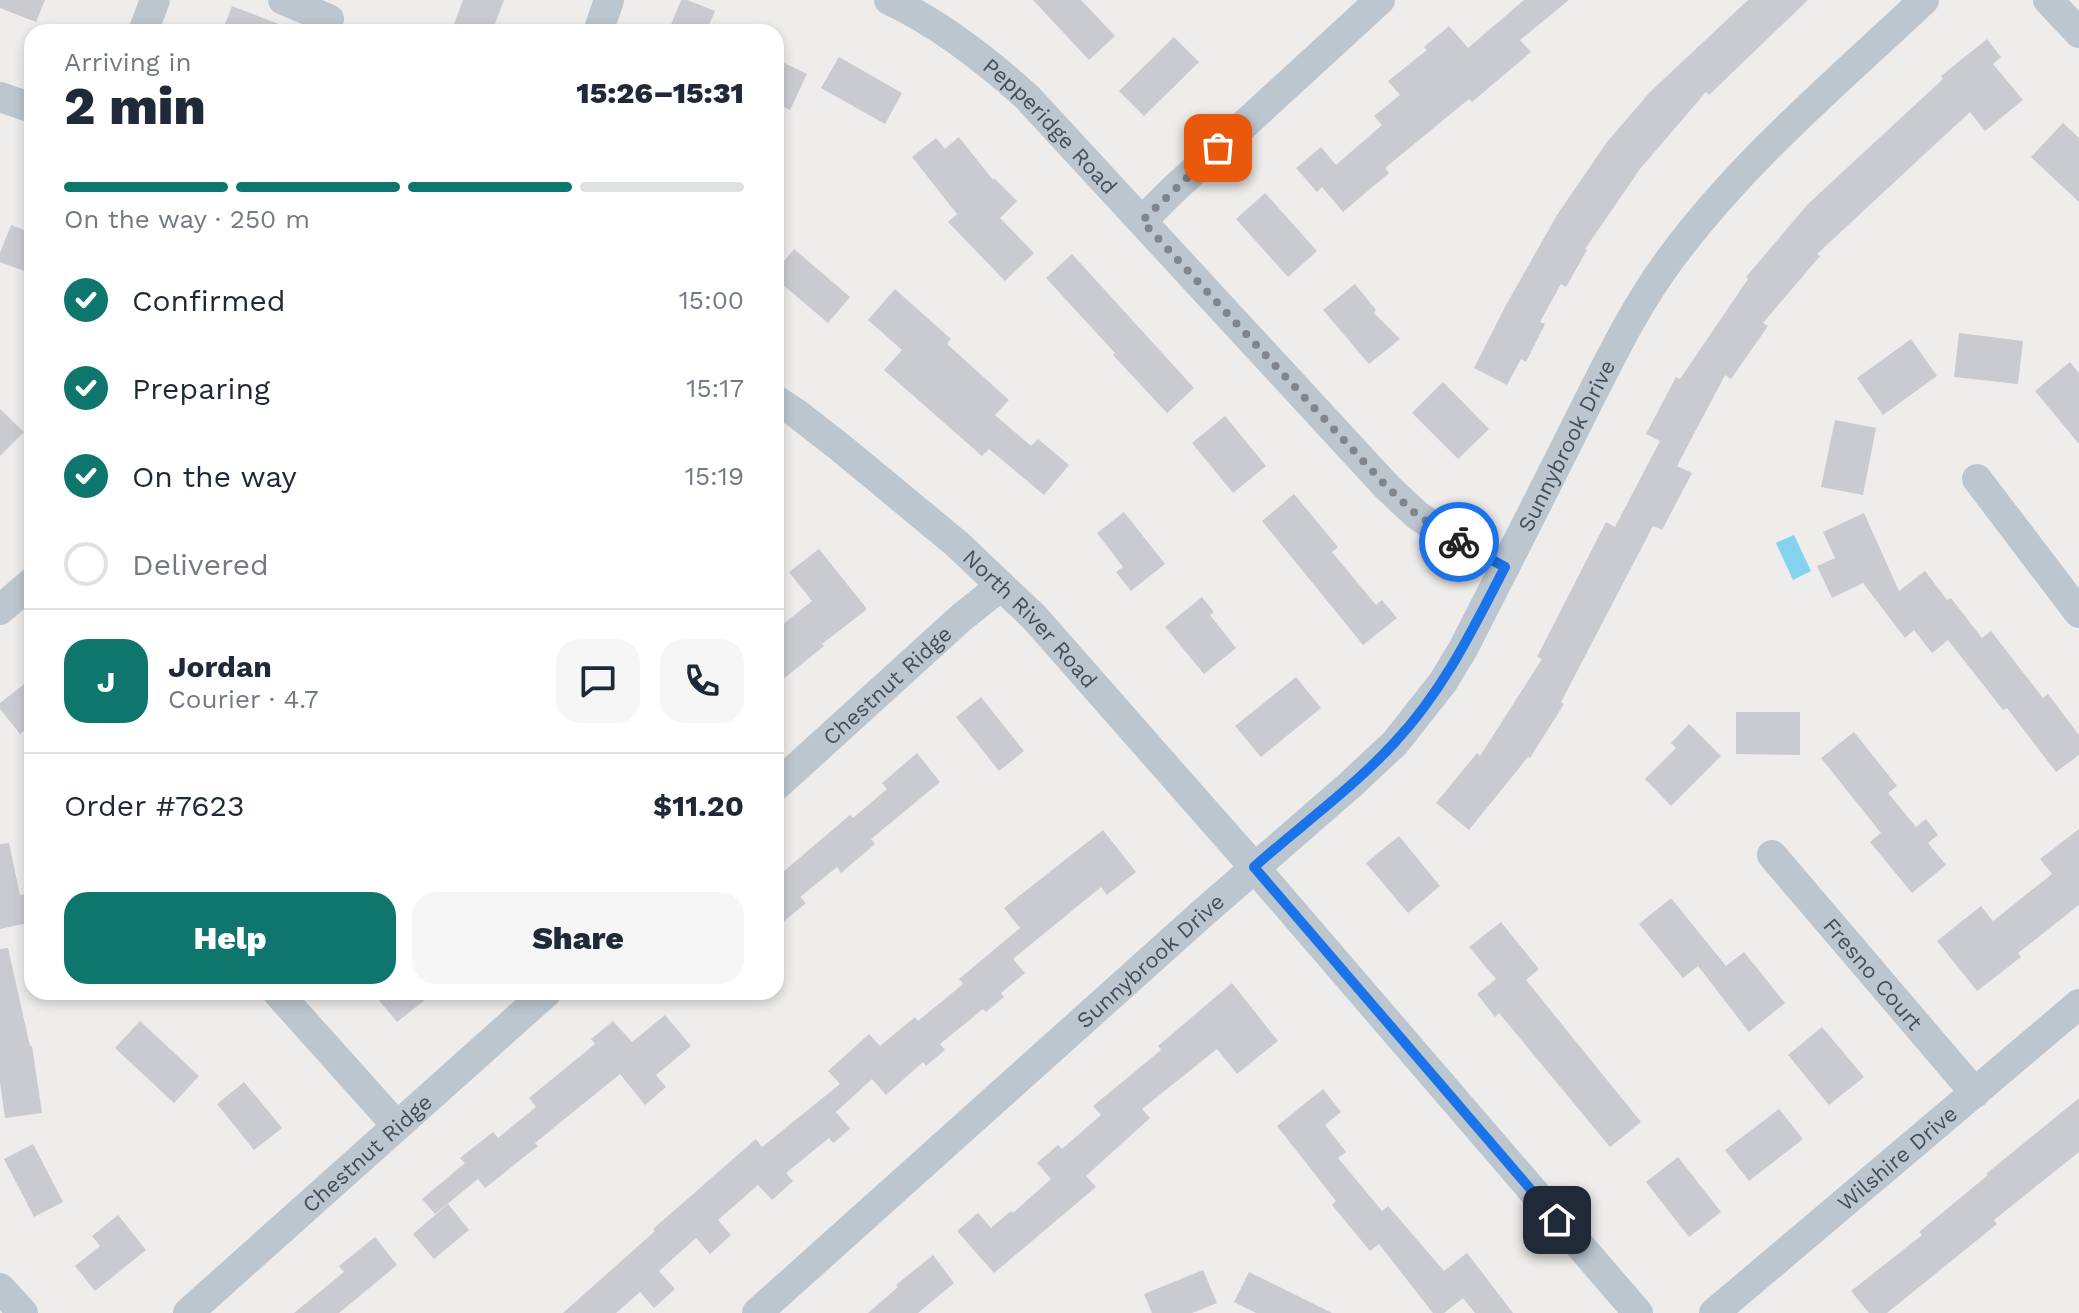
<!DOCTYPE html>
<html lang="en">
<head>
<meta charset="utf-8">
<style>
	:root { --surface:#fff; --page:#f6f6f7; --text:#1f2937; --muted:#747a83; --line:#e0e1e3; --accent:#0f766e }
	body { margin:0; font-family:"Work Sans",sans-serif; background:var(--page); color:var(--text); height:100vh; display:flex; flex-direction:column; font-size:30px; white-space:nowrap }
	* { box-sizing:border-box; margin:0 }
	p { font-size:26px; color:var(--muted) }
	.icon { flex:none; width:44px; height:44px; fill:none; stroke:currentColor; stroke-width:2; stroke-linecap:round; stroke-linejoin:round }
	.map { position:relative; flex:1; overflow:hidden }
	.side { position:absolute; left:24px; top:24px; width:760px; height:976px; display:flex; flex-direction:column; background:var(--surface); border-radius:24px; box-shadow:0 4px 12px #0003 }
	.side>* { flex:none }
	.pin { position:absolute; display:grid; place-items:center; width:68px; height:68px; color:#fff; margin:-34px; border-radius:16px; box-shadow:0 4px 12px #0006 }
	.courier { position:absolute; display:grid; place-items:center; width:80px; height:80px; margin:-40px; border:6px solid #1a73e8; border-radius:50%; background:#fff; color:#222; box-shadow:0 2px 10px #0007 }
	.summary em { font-style:normal; font-weight:800 }
	.summary div { display:flex; flex-direction:column-reverse }
	.summary { display:flex; align-items:center; justify-content:space-between; height:136px; padding:0 40px }
	h1 { font-size:52px; font-weight:800; line-height:60px }
	.bar { display:grid; grid-template-columns:repeat(4,1fr); gap:12px 8px; align-content:center; height:96px; padding:0 40px }
	.bar i { height:10px; border-radius:6px; background:var(--line) }
	.bar .active { background:var(--accent) }
	.bar p { grid-column:span 4 }
	.line { display:flex; align-items:center; gap:20px; padding:0 40px; border-top:2px solid var(--line) }
	.line div { flex:1 }
	.round { display:grid; place-items:center; flex:none; width:84px; height:84px; border-radius:24px; background:var(--page) }
	ol { padding:0 40px; list-style:none }
	li { display:flex; align-items:center; gap:24px; height:88px }
	li p { margin-inline-start:auto }
	li .icon { padding:8px; border-radius:50%; background:var(--accent); color:#fff; stroke-width:4 }
	li:last-child { color:var(--muted) }
	li i { width:44px; height:44px; border:4px solid var(--line); border-radius:50% }
	.primary-button { display:flex; gap:16px; margin-top:auto; padding:16px 40px }
	.primary-button a { flex:1; height:92px; border-radius:24px; background:var(--accent); color:#fff; font-size:32px; font-weight:800; line-height:92px; text-align:center }
	.primary-button a+a { background:var(--page); color:var(--text) }
	.map>svg:first-child { display:block }
	.water { fill:#83d2ee }
	.building { fill:#c9cbd1 }
	.lines { fill:none; stroke-linecap:round; stroke-linejoin:round }
	.minor { stroke:#bcc6cf; stroke-width:30 }
	.done { stroke:#80858d; stroke-width:8; stroke-dasharray:0 14.4 }
	.route { stroke:#1a73e8; stroke-width:10 }
	.labels { text-anchor:middle; dominant-baseline:central; stroke-width:8; stroke-linejoin:round; paint-order:stroke }
	.street-label { font-size:22px; fill:#444e5a; stroke:#fff }
</style>
</head>
<body>
<div class="map">
<svg width="2079" height="1313" viewBox="0 0 2079 1313">
	<rect width="100%" height="100%" fill="#efecec"/>
	<!-- water -->
	<polygon class="water" points="1794,535 1811,571 1793,580 1776,543"/>
	<!-- building -->
	<g class="building">
		<polygon points="0,0 45,0 36,22 0,8"/>
		<polygon points="463,0 504,0 492,32 451,32"/>
		<polygon points="681,0 687,0 715,11 706,32 668,32"/>
		<polygon points="1033,0 1081,0 1115,36 1089,60"/>
		<polygon points="1524,0 1569,0 1520,40 1531,52 1472,102 1469,99 1385,168 1389,173 1343,212 1322,187 1317,192 1296,168 1321,147 1336,165 1382,125 1374,116 1400,95 1388,81 1427,50 1424,47 1449,26 1468,48"/>
		<polygon points="1748,0 1808,0 1709,95 1706,92 1640,169 1585,249 1587,250 1566,287 1561,284 1540,322 1545,324 1526,362 1521,359 1507,385 1474,368 1506,305 1557,215 1607,142 1650,92"/>
		<polygon points="232,6 294,30 293,32 222,32"/>
		<polygon points="1174,37 1199,62 1144,116 1119,91"/>
		<polygon points="1987,39 2001,57 1993,64 2023,100 1985,131 1970,112 1817,254 1820,256 1763,323 1768,326 1731,379 1725,375 1677,466 1692,473 1662,530 1653,526 1561,702 1564,704 1530,758 1528,757 1469,830 1436,803 1477,753 1480,756 1542,659 1537,657 1606,522 1615,527 1660,441 1646,434 1676,377 1680,379 1748,279 1746,277 1808,204 1943,79 1941,76"/>
		<polygon points="839,57 902,93 885,124 821,88"/>
		<polygon points="776,59 807,74 790,110 776,103"/>
		<polygon points="2063,123 2079,138 2079,202 2031,157"/>
		<polygon points="959,137 993,180 994,178 1017,201 1000,218 1034,253 1005,281 948,222 957,214 912,157 936,138 945,149"/>
		<polygon points="1265,193 1317,251 1288,277 1236,219"/>
		<polygon points="11,225 32,233 32,274 0,262 0,253"/>
		<polygon points="794,249 850,297 828,323 776,279 776,271"/>
		<polygon points="1072,254 1194,388 1167,413 1113,355 1115,353 1046,278"/>
		<polygon points="1355,284 1376,310 1374,313 1400,339 1369,364 1323,310"/>
		<polygon points="895,289 951,339 947,344 1009,400 995,415 1031,446 1038,439 1069,465 1044,495 989,449 982,456 884,370 902,350 868,320"/>
		<polygon points="1959,333 2023,341 2018,384 1954,377"/>
		<polygon points="1911,339 1937,376 1883,415 1857,378"/>
		<polygon points="2070,362 2079,373 2079,444 2035,391"/>
		<polygon points="1443,382 1489,429 1458,459 1412,413"/>
		<polygon points="0,409 24,432 0,456"/>
		<polygon points="1225,416 1266,466 1233,493 1192,443"/>
		<polygon points="1835,420 1876,428 1863,495 1821,487"/>
		<polygon points="1294,494 1338,547 1332,552 1376,605 1382,600 1397,618 1363,645 1262,521"/>
		<polygon points="1124,512 1165,564 1131,591 1116,572 1123,567 1097,533"/>
		<polygon points="1864,513 1899,591 1925,571 1947,600 1951,598 1982,638 1991,631 2043,698 2048,694 2079,735 2079,755 2056,772 2007,708 2003,710 1948,640 1932,653 1914,630 1905,638 1863,583 1832,598 1817,566 1835,558 1823,532"/>
		<polygon points="819,549 867,609 822,644 824,646 776,685 776,630 812,601 789,572"/>
		<polygon points="1202,597 1214,612 1210,615 1236,648 1204,674 1165,627"/>
		<polygon points="1296,677 1321,708 1261,757 1235,726"/>
		<polygon points="32,678 32,724 20,734 0,709 0,703"/>
		<polygon points="981,697 1024,751 999,771 956,717"/>
		<polygon points="1736,712 1800,712 1800,755 1736,754"/>
		<polygon points="1689,724 1721,756 1671,806 1645,779 1676,748 1671,743"/>
		<polygon points="1854,732 1897,786 1888,793 1916,827 1926,819 1938,835 1928,843 1946,865 1912,893 1870,842 1881,833 1821,758"/>
		<polygon points="917,753 940,782 871,839 875,844 841,873 837,867 800,897 806,903 776,928 776,878 850,815 853,818 887,789 882,783"/>
		<polygon points="2079,829 2079,905 2018,953 2021,957 1977,991 1937,941 1981,906 1993,921 2052,874 2040,859"/>
		<polygon points="1103,830 1136,872 1107,895 1101,887 1013,959 1025,973 1001,993 1004,997 986,1012 983,1009 940,1044 945,1050 926,1066 923,1062 886,1095 872,1079 836,1112 850,1129 833,1143 829,1138 786,1173 793,1181 772,1200 758,1185 718,1220 731,1235 710,1254 696,1238 659,1271 675,1289 654,1308 640,1292 616,1313 563,1313 655,1231 653,1229 756,1139 762,1147 840,1084 828,1071 869,1034 880,1046 915,1017 918,1021 963,984 959,979 1020,928 1004,908"/>
		<polygon points="1399,836 1440,886 1408,913 1366,863"/>
		<polygon points="9,843 20,895 32,893 32,922 0,929 0,844"/>
		<polygon points="1671,898 1726,966 1744,952 1785,1003 1749,1032 1698,966 1683,978 1639,924"/>
		<polygon points="1501,922 1539,969 1526,980 1641,1122 1610,1147 1499,1013 1495,1017 1477,994 1496,979 1469,947"/>
		<polygon points="8,948 30,1046 32,1046 42,1113 5,1118 0,1082 0,949"/>
		<polygon points="1232,983 1278,1041 1237,1074 1217,1049 1142,1109 1150,1118 1086,1176 1096,1187 994,1273 957,1231 978,1213 991,1228 1011,1211 1013,1213 1051,1179 1037,1163 1058,1145 1062,1149 1101,1115 1093,1106 1161,1050 1158,1046"/>
		<polygon points="372,992 435,992 397,1022"/>
		<polygon points="665,1015 691,1046 656,1075 666,1087 645,1105 620,1074 535,1143 538,1146 485,1188 478,1179 435,1214 422,1199 465,1163 460,1158 493,1132 498,1138 536,1107 529,1098 595,1044 591,1039 613,1021 632,1042"/>
		<polygon points="140,1021 199,1076 174,1103 115,1048"/>
		<polygon points="1822,1027 1864,1077 1829,1105 1788,1055"/>
		<polygon points="244,1082 282,1128 254,1150 217,1104"/>
		<polygon points="1323,1089 1341,1112 1325,1125 1346,1152 1338,1158 1382,1211 1388,1206 1444,1271 1467,1253 1513,1313 1475,1313 1463,1298 1444,1313 1433,1313 1379,1244 1370,1251 1332,1205 1336,1201 1277,1126"/>
		<polygon points="2079,1098 2079,1152 1994,1220 1997,1224 1887,1313 1869,1313 1851,1291 1922,1235 1919,1232 1988,1175 1986,1174"/>
		<polygon points="1779,1109 1803,1139 1749,1181 1725,1150"/>
		<polygon points="33,1144 63,1202 34,1217 4,1159"/>
		<polygon points="1678,1157 1721,1212 1689,1237 1646,1182"/>
		<polygon points="448,1204 469,1230 434,1259 413,1234"/>
		<polygon points="118,1215 146,1250 95,1291 75,1266 100,1246 92,1236"/>
		<polygon points="375,1237 397,1265 339,1313 294,1313 344,1272 339,1266"/>
		<polygon points="933,1255 954,1283 918,1313 868,1313 898,1287 896,1285"/>
		<polygon points="1203,1270 1217,1303 1192,1313 1152,1313 1144,1294"/>
		<polygon points="1249,1272 1332,1313 1256,1313 1234,1302"/>
	</g>
	<g class="lines">
		<!-- minor -->
		<g class="minor">
			<polyline points="283,0 329,19"/>
			<path id="s1" d="M 889,0 C 940,24 985,59 1027,97 L 1388,488 L 1417,515 L 1445,534 L 1505,567"/>
			<polyline points="2048,0 2079,33"/>
			<polyline points="143,32 155,0"/>
			<polyline points="598,32 609,0"/>
			<polyline points="0,97 32,108"/>
			<polyline points="1142,221 1172,191 1380,0"/>
			<path id="s2" d="M 776,400 L 796,413 L 841,448 L 957,544 L 1034,617 L 1254,867 L 1638,1313"/>
			<polyline points="1977,479 2079,613"/>
			<polyline points="0,610 32,582"/>
			<path id="s3" d="M 776,786 L 962,617 L 1001,586"/>
			<path id="s4" d="M 1772,855 L 1975,1093"/>
			<polyline points="277,992 397,1126"/>
			<polyline points="0,1288 23,1313"/>
			<path id="s5" d="M 188,1313 L 547,992"/>
			<path id="s6" d="M 757,1313 L 1204,912 L 1350,785 L 1395,743 L 1443,682 L 1463,649 C 1502,573 1540,498 1578,422 C 1607,365 1635,305 1674,254 C 1745,159 1838,81 1924,0"/>
			<path id="s7" d="M 1714,1313 L 2079,1004"/>
		</g>
	</g>
	<g class="lines">
		<!-- done -->
		<polyline class="done" points="1218,148 1142,221 1388,488 1417,515 1459,542"/>
		<!-- route -->
		<path class="route" d="M 1459,542 L 1505,567 C 1473,629 1443,691 1395,742 C 1353,788 1300,826 1254,867 L 1557,1220"/>
	</g>
	<g class="labels">
		<!-- street labels -->
		<g class="street-label">
			<text stroke="none"><textPath href="#s1" startOffset="206">Pepperidge Road</textPath></text>
			<text stroke="none"><textPath href="#s6" startOffset="1200">Sunnybrook Drive</textPath></text>
			<text stroke="none"><textPath href="#s2" startOffset="336">North River Road</textPath></text>
			<text stroke="none"><textPath href="#s3" startOffset="150">Chestnut Ridge</textPath></text>
			<text stroke="none"><textPath href="#s6" startOffset="528">Sunnybrook Drive</textPath></text>
			<text stroke="none"><textPath href="#s4" startOffset="156">Fresno Court</textPath></text>
			<text stroke="none"><textPath href="#s5" startOffset="240">Chestnut Ridge</textPath></text>
			<text stroke="none"><textPath href="#s7" startOffset="240">Wilshire Drive</textPath></text>
		</g>
	</g>
</svg>
<div class="pin" style="left:1218px;top:148px;background:#ea580c"><svg class="icon" aria-label="bag" viewBox="0 0 24 24"><path d="M5 8h14l-1 12H6zM9 8a3 3 0 0 1 6 0"/></svg></div>
<div class="pin" style="left:1557px;top:1220px;background:#1f2937"><svg class="icon" aria-label="home" viewBox="0 0 24 24"><path d="M3 11l9-7 9 7M6 9v11h12V9"/></svg></div>
<div class="courier" style="left:1459px;top:542px"><svg class="icon" aria-label="bike" viewBox="0 0 24 24"><circle cx="6" cy="16" r="4"/><circle cx="18" cy="16" r="4"/><path d="M6 16l4-8h5l3 8M10 8l3 8H6M13 5h3"/></svg></div>
<section class="side">
<div class="summary"><div><h1>2 min</h1><p>Arriving in</p></div><em>15:26–15:31</em></div>
<div class="bar"><i class="active"></i><i class="active"></i><i class="active"></i><i></i><p>On the way · 250 m</p></div>
<ol>
<li><svg class="icon" aria-label="check" viewBox="0 0 24 24"><path d="M5 12l5 5 9-10"/></svg>Confirmed<p>15:00</p></li>
<li><svg class="icon" aria-label="check" viewBox="0 0 24 24"><path d="M5 12l5 5 9-10"/></svg>Preparing<p>15:17</p></li>
<li><svg class="icon" aria-label="check" viewBox="0 0 24 24"><path d="M5 12l5 5 9-10"/></svg>On the way<p>15:19</p></li>
<li><i></i>Delivered</li>
</ol>
<div class="line" style="height:144px"><b class="round" style="background:var(--accent);color:#fff">J</b><div><b>Jordan</b><p>Courier · 4.7</p></div><a class="round"><svg class="icon" aria-label="chat" viewBox="0 0 24 24"><path d="M4 5h16v11H9l-5 4z"/></svg></a><a class="round"><svg class="icon" aria-label="phone" viewBox="0 0 24 24"><path d="M5 4h4l2 5-3 2q2 4 5 5l2-3 5 2v4C11 20 4 13 5 4z"/></svg></a></div>
<div class="line" style="height:104px"><div>Order #7623</div><b>$11.20</b></div>
<div class="primary-button"><a>Help</a><a>Share</a></div>
</section>
</div>
</body>
</html>
